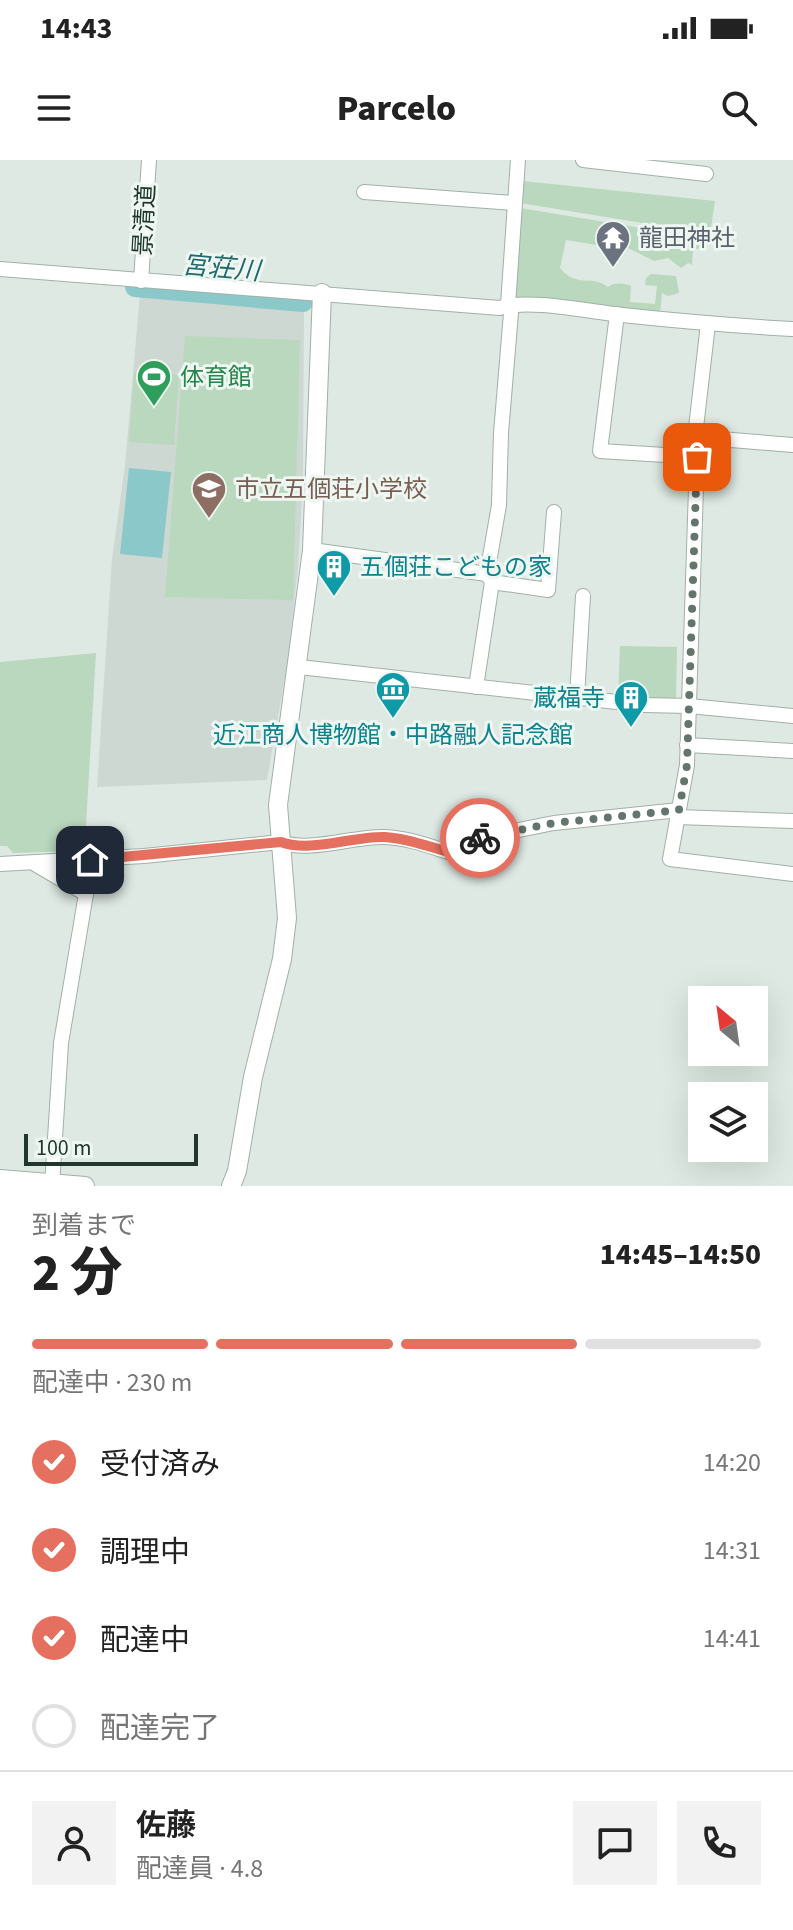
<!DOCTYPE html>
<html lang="ja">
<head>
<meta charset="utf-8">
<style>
	:root { --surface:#fff; --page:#f2f2f2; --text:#222; --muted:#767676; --line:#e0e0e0; --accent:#e6705f }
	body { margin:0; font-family:"Source Sans 3","Noto Sans JP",sans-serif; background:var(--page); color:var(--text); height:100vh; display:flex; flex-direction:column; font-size:30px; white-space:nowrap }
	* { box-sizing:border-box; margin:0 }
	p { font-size:26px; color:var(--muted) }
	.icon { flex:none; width:44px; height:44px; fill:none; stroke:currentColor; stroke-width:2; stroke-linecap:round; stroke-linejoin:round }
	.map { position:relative; height:1026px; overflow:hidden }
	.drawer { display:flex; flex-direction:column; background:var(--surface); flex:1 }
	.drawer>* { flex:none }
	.needle { width:52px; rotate:331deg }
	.tools { position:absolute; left:688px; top:826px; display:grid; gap:16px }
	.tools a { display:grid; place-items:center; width:80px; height:80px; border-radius:0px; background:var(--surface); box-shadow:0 8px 32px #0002; font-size:40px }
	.scale { position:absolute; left:24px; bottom:20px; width:174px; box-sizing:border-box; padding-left:8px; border:4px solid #21372e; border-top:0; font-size:22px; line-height:28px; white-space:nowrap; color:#21372e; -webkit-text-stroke:6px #eef6f1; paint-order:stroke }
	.pin { position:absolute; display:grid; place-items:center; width:68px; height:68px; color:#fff; margin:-34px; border-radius:16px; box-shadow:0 4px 12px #0006 }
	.courier { position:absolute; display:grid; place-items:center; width:80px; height:80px; margin:-40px; border:6px solid #e6705f; border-radius:50%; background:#fff; color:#222; box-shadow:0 2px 10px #0007 }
	.summary em { font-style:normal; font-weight:800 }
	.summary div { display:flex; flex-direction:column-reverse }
	.summary { display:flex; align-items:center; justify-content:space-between; height:136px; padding:0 32px }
	h1 { font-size:52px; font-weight:800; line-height:60px }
	.bar { display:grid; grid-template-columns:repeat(4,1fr); gap:12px 8px; align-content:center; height:96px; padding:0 32px }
	.bar i { height:10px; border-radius:6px; background:var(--line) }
	.bar .active { background:var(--accent) }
	.bar p { grid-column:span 4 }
	.line { display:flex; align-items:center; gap:20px; padding:0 32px; border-top:2px solid var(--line) }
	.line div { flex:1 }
	.round { display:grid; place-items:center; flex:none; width:84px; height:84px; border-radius:0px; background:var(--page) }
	ol { padding:0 32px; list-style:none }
	li { display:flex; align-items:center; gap:24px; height:88px }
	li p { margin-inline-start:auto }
	li .icon { padding:8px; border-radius:50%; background:var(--accent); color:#fff; stroke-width:4 }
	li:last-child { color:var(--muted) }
	li i { width:44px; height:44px; border:4px solid var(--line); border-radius:50% }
	.status { display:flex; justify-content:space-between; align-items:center; height:56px; padding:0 40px; background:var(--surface); direction:ltr }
	.status svg { height:22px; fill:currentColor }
	header { display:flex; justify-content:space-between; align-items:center; height:104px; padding:0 32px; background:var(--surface); font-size:36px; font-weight:800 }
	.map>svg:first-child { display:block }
	.built { fill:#cdd8d2 }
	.green { fill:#b9d8bd }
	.water { fill:#8ac8ca }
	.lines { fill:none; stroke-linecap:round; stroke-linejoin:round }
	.river { stroke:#8ac8ca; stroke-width:20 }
	.minor-casing { stroke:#a2b0a9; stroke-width:16 }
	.tertiary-casing { stroke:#a2b0a9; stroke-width:20 }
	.minor { stroke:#fff; stroke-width:14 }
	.tertiary { stroke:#fff; stroke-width:18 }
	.done { stroke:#63756d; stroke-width:8; stroke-dasharray:0 14.4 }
	.route { stroke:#e6705f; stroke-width:10 }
	.labels { text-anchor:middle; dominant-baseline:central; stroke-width:6; stroke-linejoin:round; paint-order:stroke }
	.street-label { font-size:24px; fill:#21372e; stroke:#eef6f1 }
	.worship-label { font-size:24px; fill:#5b616d; stroke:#eef6f1; text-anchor:start }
	.leisure-label { font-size:24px; fill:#27864d; stroke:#eef6f1; text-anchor:start }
	.education-label { font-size:24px; fill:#785e54; stroke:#eef6f1; text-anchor:start }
	.culture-label { font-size:24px; fill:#0d838f; stroke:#eef6f1; text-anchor:start }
	.water-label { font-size:26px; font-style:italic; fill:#216a6d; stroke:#eef6f1 }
</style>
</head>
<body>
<div class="status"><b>14:43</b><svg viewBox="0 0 49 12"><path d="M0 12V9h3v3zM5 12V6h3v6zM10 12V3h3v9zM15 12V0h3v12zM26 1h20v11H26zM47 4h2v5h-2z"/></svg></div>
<header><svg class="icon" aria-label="menu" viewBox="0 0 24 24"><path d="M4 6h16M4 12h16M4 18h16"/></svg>Parcelo<svg class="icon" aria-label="search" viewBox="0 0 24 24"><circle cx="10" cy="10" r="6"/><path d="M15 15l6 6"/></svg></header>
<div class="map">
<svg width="793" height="1026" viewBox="0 0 793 1026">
	<rect width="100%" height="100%" fill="#dee9e3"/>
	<!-- built -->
	<polygon class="built" points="140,134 304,147 303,321 298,407 288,499 267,620 97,627 112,399 125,305"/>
	<!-- green -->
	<g class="green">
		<polygon points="523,21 715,41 710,74 520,43"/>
		<path d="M 520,48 L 708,79 L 707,88 L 693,89 L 692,105 L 688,103 L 681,108 L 668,98 L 654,101 L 626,87 L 621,89 L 566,80 L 560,108 C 577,129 592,114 608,127 C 614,122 624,123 631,126 L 630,142 L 655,144 L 657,126 L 645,125 L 646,118 L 651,114 L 676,116 L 679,133 L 668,136 L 662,133 L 660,153 L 514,138 Z"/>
		<polygon points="185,176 300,180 293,440 165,437"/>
		<polygon points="134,212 179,215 174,285 129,282"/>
		<polygon points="620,486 677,487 676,539 618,538"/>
		<polygon points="96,493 85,683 75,691 13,693 7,686 0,686 0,502"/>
	</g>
	<!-- water -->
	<polygon class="water" points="129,308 171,312 162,398 120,394"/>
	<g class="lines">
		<!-- river -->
		<polyline class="river" points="135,127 303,142"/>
		<defs>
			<g id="minor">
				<polyline points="583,0 706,14"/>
				<polyline points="364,32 514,43"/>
				<path d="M 0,109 L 500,148 C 527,138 591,152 622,155 C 679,161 736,166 793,169"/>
				<polyline points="141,121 149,0"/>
				<polyline points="617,154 600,291 697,297"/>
				<polyline points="708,164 694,285 697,297 687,605 670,699 793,714"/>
				<polyline points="695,277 793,285"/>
				<polyline points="312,390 487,414"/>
				<polyline points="492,422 548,430 554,352"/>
				<polyline points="299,507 644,545 689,546 793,556"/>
				<polyline points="476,527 492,422 487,414 499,345 501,273 511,153 508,145 518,0"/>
				<polyline points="577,537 583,436"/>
				<polyline points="687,585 793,591"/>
				<polyline points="677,657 793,661"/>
				<path d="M 0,704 L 144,696 L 281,682 C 309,693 353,676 385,677 C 410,678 434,688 458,695 L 474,679 L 554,663 L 679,650"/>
				<polyline points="35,704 86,734"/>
				<polyline points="52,1026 61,883 86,734 87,700"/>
			</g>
			<g id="tertiary">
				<polyline points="0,1019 85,1026"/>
				<polyline points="231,1026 237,1011 253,917 282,799 287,758 278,645 312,390 322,133"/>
			</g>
		</defs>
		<!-- minor casing -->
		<use href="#minor" class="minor-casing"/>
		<!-- tertiary casing -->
		<use href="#tertiary" class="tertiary-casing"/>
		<!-- minor -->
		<use href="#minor" class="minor"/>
		<!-- tertiary -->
		<use href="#tertiary" class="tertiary"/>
	</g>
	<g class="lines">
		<!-- done -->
		<polyline class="done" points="480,678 554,663 679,650 687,605 697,297"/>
		<!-- route -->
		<path class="route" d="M 90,700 L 281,682 C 309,693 353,676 385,677 C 410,679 434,688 458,695 L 474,679 L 480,678"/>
	</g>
	<!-- icons -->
	<defs>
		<symbol id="temple-pin" viewBox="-11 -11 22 30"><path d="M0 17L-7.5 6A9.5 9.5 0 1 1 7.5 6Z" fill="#6b7280" stroke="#eef6f1"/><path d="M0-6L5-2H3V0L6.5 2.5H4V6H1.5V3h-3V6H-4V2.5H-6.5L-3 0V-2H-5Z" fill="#fff"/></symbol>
		<symbol id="stadium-pin" viewBox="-11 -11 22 30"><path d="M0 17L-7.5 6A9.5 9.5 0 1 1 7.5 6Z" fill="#2e9e5b" stroke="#eef6f1"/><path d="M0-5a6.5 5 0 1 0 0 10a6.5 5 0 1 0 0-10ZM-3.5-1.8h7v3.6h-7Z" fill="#fff"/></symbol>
		<symbol id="school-pin" viewBox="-11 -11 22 30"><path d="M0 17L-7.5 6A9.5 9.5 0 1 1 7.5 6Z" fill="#8d6e63" stroke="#eef6f1"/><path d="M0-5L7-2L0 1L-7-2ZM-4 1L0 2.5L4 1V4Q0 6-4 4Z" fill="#fff"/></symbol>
		<symbol id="building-pin" viewBox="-11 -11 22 30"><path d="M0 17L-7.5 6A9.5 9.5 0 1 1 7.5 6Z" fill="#0f9aa8" stroke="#eef6f1"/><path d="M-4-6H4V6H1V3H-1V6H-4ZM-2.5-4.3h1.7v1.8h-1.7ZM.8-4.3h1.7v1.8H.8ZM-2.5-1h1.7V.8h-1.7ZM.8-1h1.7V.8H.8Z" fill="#fff"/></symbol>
		<symbol id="museum-pin" viewBox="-11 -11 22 30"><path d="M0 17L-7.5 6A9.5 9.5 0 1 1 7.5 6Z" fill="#0f9aa8" stroke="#eef6f1"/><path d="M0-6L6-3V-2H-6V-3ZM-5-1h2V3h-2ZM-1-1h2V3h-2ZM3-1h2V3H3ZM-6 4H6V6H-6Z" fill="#fff"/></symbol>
	</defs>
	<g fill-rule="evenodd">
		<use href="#temple-pin" x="593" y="58" width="40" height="54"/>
		<use href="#stadium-pin" x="134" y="197" width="40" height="54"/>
		<use href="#school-pin" x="189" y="309" width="40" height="54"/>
		<use href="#building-pin" x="314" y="387" width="40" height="54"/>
		<use href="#museum-pin" x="373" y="509" width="40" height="54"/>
		<use href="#building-pin" x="611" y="518" width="40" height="54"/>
	</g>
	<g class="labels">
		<!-- street labels -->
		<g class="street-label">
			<text transform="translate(145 60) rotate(-87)">景清道</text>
		</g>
		<!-- worship labels -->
		<g class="worship-label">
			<text x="639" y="78">龍田神社</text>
		</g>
		<!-- leisure labels -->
		<g class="leisure-label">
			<text x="180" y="217">体育館</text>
		</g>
		<!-- education labels -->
		<g class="education-label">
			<text x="235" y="329">市立五個荘小学校</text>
		</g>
		<!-- culture labels -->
		<g class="culture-label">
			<text x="360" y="407">五個荘こどもの家</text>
			<text x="605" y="538" text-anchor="end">蔵福寺</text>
			<text x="393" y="575" text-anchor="middle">近江商人博物館・中路融人記念館</text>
		</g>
		<!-- water labels -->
		<g class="water-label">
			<text transform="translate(221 108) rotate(5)">宮荘川</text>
		</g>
	</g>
</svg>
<div class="tools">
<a><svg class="needle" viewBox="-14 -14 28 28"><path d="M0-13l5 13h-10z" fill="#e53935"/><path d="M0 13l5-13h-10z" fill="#767676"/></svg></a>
<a><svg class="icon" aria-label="layers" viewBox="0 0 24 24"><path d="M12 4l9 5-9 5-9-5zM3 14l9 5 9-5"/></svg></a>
</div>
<div class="scale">100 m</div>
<div class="pin" style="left:697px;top:297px;background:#ea580c"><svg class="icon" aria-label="bag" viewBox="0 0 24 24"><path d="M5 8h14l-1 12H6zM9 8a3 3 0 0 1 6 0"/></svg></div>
<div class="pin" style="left:90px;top:700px;background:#1f2937"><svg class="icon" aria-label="home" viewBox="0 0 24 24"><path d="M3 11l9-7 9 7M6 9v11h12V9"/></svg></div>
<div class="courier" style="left:480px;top:678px"><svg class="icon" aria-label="bike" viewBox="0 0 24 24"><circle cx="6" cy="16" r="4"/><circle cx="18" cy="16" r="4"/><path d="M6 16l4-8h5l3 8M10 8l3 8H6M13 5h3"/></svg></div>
</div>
<section class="drawer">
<div class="summary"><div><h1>2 分</h1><p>到着まで</p></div><em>14:45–14:50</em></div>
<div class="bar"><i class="active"></i><i class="active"></i><i class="active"></i><i></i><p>配達中 · 230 m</p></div>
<ol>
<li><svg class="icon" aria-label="check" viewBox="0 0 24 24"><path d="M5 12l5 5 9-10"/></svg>受付済み<p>14:20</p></li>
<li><svg class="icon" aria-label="check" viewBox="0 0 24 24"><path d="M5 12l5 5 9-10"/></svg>調理中<p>14:31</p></li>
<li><svg class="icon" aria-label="check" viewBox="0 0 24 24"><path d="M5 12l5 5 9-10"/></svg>配達中<p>14:41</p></li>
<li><i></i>配達完了</li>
</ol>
<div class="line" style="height:144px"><a class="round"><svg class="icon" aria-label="person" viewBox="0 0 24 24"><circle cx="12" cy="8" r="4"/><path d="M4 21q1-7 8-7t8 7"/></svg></a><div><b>佐藤</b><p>配達員 · 4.8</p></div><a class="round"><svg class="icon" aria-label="chat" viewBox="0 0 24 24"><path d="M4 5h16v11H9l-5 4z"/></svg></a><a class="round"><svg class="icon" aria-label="phone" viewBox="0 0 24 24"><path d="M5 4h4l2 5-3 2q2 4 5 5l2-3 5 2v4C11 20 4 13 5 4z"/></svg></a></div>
</section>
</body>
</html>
